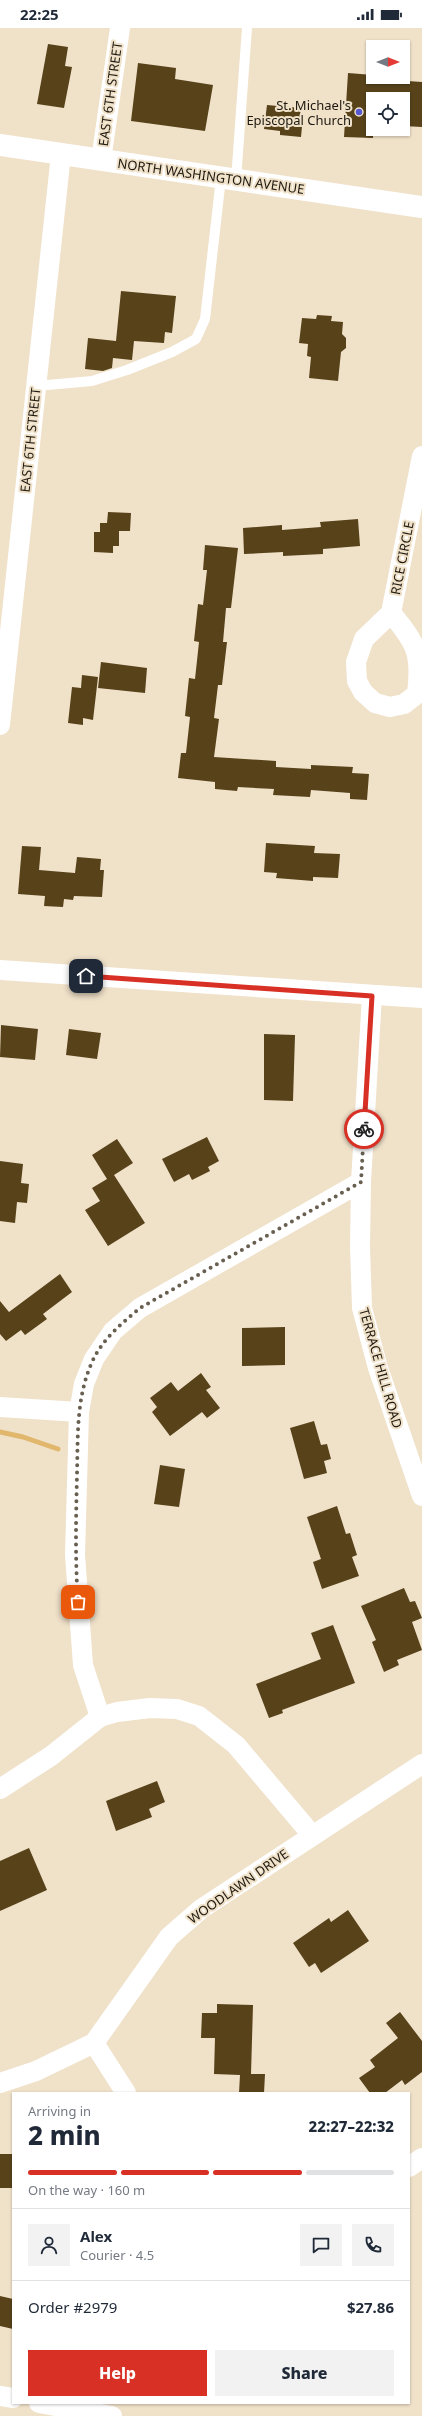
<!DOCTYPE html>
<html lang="en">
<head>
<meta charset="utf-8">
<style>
	:root { --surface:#fff; --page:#f2f2f3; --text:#1f2937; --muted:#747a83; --line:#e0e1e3; --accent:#d93025 }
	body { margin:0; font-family:"Noto Sans",sans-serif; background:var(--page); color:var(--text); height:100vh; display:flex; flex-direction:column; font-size:15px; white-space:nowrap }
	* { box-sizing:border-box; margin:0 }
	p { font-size:13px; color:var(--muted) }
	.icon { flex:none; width:22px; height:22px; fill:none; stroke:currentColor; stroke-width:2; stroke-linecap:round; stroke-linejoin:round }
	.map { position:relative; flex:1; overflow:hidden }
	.sheet { position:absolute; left:12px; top:2064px; width:398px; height:312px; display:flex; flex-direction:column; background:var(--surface); border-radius:0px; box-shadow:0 1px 3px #0004 }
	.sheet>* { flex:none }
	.needle { width:26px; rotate:90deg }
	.controls { position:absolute; left:366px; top:12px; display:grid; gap:8px }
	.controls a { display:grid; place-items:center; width:44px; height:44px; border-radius:0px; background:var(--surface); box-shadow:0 1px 3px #0004; font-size:20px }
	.pin { position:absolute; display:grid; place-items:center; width:34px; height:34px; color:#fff; margin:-17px; border-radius:8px; box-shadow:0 2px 6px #0006 }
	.courier { position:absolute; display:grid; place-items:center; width:40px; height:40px; margin:-20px; border:3px solid #d93025; border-radius:50%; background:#fff; color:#222; box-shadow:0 1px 5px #0007 }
	.overview em { font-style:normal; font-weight:800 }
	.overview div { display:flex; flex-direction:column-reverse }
	.overview { display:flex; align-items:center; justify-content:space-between; height:68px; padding:0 16px }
	h1 { font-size:26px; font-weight:800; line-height:30px }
	.bar { display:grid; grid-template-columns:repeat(4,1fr); gap:6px 4px; align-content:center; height:48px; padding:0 16px }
	.bar i { height:5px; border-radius:3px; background:var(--line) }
	.bar .current { background:var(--accent) }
	.bar p { grid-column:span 4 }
	.line { display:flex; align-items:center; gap:10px; padding:0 16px; border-top:1px solid var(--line) }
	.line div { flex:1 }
	.round { display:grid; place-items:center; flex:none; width:42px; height:42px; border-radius:0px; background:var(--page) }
	.primary-button { display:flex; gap:8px; margin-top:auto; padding:8px 16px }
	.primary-button a { flex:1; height:46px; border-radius:0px; background:var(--accent); color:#fff; font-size:16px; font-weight:800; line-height:46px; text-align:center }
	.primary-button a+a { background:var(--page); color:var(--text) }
	.status { display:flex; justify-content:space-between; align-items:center; height:28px; padding:0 20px; background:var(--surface); direction:ltr }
	.status svg { height:11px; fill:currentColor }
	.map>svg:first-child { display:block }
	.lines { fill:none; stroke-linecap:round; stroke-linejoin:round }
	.stream { stroke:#e0b76c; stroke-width:5 }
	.building { fill:#57421a }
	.service { stroke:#fff; stroke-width:10 }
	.minor { stroke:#fff; stroke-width:20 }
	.secondary { stroke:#fff; stroke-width:22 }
	.done { stroke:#685f51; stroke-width:4; stroke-dasharray:0 7.2 }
	.route { stroke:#d93025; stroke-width:5 }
	.poi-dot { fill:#5558cf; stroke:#f0e1c9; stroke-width:1.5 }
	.labels { text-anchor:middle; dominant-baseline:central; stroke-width:4; stroke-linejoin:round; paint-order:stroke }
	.street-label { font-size:13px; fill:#1e1910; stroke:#f0e1c9 }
	.poi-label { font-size:13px; fill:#1e1910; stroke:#f0e1c9; text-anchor:end }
</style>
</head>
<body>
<div class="status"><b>22:25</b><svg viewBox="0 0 49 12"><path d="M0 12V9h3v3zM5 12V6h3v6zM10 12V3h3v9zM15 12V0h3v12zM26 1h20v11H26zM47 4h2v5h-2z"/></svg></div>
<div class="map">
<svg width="422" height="2388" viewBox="0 0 422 2388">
	<rect width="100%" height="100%" fill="#f0e1c9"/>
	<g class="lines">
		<!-- stream -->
		<polyline class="stream" points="0,1404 23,1409 58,1421"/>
	</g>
	<!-- building -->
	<g class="building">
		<polygon points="48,16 68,19 65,38 72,39 64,80 37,76"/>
		<polygon points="138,35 176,40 175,51 213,57 205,103 131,93"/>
		<polygon points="348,45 373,47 373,49 379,49 379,51 422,54 422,99 403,98 403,71 373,71 373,110 344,109"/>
		<polygon points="267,77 301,80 300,87 303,88 301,109 280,107 280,103 264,101"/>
		<polygon points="121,263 176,268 172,305 165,304 164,315 134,313 132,332 113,330 112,340 103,343 85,341 88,310 116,313"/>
		<polygon points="317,287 332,288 331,293 343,294 342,306 346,310 346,320 341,324 338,353 309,350 311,329 307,328 308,316 299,315 302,290 316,291"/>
		<polygon points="108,484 131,485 130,503 119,503 119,518 113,518 113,525 94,524 94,504 100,504 100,495 107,495"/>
		<polygon points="358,491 360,518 323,521 323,526 283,528 283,524 244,526 243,500 282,497 282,502 321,499 320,494"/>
		<polygon points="205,517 238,520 231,580 226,580 223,614 227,614 222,657 218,657 214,690 219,691 214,729 276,733 276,739 311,741 311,737 353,739 352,745 369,746 367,772 350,771 350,765 311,762 310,769 273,767 274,761 238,759 237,763 215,761 215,754 178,750 181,725 186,725 190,689 185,688 189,650 195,651 199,614 194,613 198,576 203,577 207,542 203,542"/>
		<polygon points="101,634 147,640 145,665 98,660"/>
		<polygon points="82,647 98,649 93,692 83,690 83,697 68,695 72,659 81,660"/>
		<polygon points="266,815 315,818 314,825 340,826 338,850 313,849 313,853 276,850 277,845 264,844"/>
		<polygon points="22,818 41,819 39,842 75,845 77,829 101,831 100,842 104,842 102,869 74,868 73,872 64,871 63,879 44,878 45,868 18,866"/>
		<polygon points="1,997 38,1001 35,1032 0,1029"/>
		<polygon points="69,1001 101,1005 97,1031 66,1027"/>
		<polygon points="264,1006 295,1007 293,1073 264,1072"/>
		<polygon points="207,1109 219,1133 208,1139 210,1143 192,1152 189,1146 174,1154 162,1131"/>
		<polygon points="117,1111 133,1135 114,1147 145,1195 108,1218 85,1182 100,1173 92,1160 107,1151 92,1127"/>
		<polygon points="0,1133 23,1136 21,1155 29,1156 27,1175 17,1174 15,1195 0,1193"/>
		<polygon points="60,1246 72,1264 43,1286 47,1291 25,1307 21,1302 6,1313 0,1306 0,1273 9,1284"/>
		<polygon points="285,1299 285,1337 242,1338 242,1300"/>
		<polygon points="201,1345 211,1359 206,1362 220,1380 207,1390 202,1384 170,1408 152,1384 157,1379 150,1370 171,1354 178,1363"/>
		<polygon points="314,1393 321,1417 327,1416 331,1431 324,1433 327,1445 304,1451 290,1400"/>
		<polygon points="160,1437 185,1441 179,1479 154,1476"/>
		<polygon points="337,1478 346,1506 350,1505 357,1527 352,1529 359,1548 322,1561 313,1534 321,1531 307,1489"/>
		<polygon points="404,1560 410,1574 415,1573 422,1590 412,1594 422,1622 397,1632 399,1637 384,1644 372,1614 376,1612 361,1578"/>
		<polygon points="333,1597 355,1655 282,1682 283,1685 269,1690 256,1656 321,1631 311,1605"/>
		<polygon points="157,1753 165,1774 149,1781 152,1789 116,1803 106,1773"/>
		<polygon points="29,1820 47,1862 0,1883 0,1833"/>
		<polygon points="348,1882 369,1913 321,1945 315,1935 309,1939 293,1915 329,1890 331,1894"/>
		<polygon points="217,1976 253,1977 251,2046 265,2046 264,2065 239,2065 240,2047 214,2046 215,2010 201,2010 202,1985 217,1985"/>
		<polygon points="400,1984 422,2013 422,2044 405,2057 402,2052 385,2065 370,2065 359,2050 375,2039 370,2032 398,2010 386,1995"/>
		<rect x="0" y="2126" width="13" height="34"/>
		<polygon points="0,2268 13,2271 13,2301 0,2298"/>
	</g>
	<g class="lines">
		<!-- service -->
		<g class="service">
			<polyline points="236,152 247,0"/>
			<polyline points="36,358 92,353 127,342 172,324 196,311 205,291 221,150"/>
		</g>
		<!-- minor -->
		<g class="minor">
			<polyline points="101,132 120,0"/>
			<path d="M 391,585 C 416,615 422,625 417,666 L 404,676 L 390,679 L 375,675 L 363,664 L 357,653 L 356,634 L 364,611 L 391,585 L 422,428"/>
			<polyline points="0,697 61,126"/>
			<polyline points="0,942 422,970"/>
			<polyline points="372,967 361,1154 360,1219 362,1280 378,1340 422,1468"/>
			<polyline points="0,1379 79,1384"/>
			<polyline points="100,1689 83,1637 75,1527 79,1384 84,1356 94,1331 113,1303 140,1280 361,1154"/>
			<polyline points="0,1761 51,1728 100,1689 117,1684 150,1680 177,1681 199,1688 236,1717 312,1807"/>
			<polyline points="94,2015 126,2065"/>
			<polyline points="0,2055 36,2043 94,2015 169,1909 201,1881 422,1736"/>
			<polyline points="409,2139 422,2130"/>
			<polyline points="0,2368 13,2370"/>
			<polyline points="39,2375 112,2388"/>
		</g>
		<!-- secondary -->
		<polyline class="secondary" points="0,117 422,179"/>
	</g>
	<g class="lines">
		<!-- done -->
		<path class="done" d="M 78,1574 C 75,1531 76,1489 77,1446 C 78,1407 76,1368 93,1332 C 103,1311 122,1295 140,1280 L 361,1154 L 364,1101"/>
		<!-- route -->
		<polyline class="route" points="86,948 372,968 364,1101"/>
	</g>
	<!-- markers -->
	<circle class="poi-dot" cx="359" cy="84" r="4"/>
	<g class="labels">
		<!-- street labels -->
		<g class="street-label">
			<text transform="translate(110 66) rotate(-82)">EAST 6TH STREET</text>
			<text transform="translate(211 148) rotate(8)">NORTH WASHINGTON AVENUE</text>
			<text transform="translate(30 412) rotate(-84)">EAST 6TH STREET</text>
			<text transform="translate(402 530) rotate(-79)">RICE CIRCLE</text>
			<text transform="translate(381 1340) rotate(74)">TERRACE HILL ROAD</text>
			<text transform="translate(238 1858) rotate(-35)">WOODLAWN DRIVE</text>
		</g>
		<!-- poi labels -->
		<g class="poi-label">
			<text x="351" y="77">St. Michael's<tspan x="351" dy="15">Episcopal Church</tspan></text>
		</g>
	</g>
</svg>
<div class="controls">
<a><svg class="needle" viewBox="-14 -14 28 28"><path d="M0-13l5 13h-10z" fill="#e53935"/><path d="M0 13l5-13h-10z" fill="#747a83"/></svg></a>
<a><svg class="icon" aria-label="locate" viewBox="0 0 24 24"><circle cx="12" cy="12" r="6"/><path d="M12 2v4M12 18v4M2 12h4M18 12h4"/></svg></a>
</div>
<div class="pin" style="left:78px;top:1574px;background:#ea580c"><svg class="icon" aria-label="bag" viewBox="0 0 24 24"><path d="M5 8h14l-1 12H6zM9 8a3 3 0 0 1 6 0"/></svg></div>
<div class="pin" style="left:86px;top:948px;background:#1f2937"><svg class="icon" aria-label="home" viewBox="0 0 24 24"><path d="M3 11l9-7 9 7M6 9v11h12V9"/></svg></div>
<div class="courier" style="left:364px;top:1101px"><svg class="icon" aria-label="bike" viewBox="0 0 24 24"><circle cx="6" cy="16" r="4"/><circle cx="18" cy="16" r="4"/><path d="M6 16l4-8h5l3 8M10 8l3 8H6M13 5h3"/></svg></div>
<section class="sheet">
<div class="overview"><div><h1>2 min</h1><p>Arriving in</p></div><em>22:27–22:32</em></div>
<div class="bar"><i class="current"></i><i class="current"></i><i class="current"></i><i></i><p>On the way · 160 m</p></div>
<div class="line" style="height:72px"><a class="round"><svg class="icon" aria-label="person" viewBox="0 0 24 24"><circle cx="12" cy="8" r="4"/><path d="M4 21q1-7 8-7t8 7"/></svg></a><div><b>Alex</b><p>Courier · 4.5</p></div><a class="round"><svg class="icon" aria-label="chat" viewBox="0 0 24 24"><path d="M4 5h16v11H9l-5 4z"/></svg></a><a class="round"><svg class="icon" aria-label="phone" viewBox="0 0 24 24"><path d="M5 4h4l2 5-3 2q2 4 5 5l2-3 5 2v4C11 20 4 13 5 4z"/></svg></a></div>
<div class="line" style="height:52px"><div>Order #2979</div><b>$27.86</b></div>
<div class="primary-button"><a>Help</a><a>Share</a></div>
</section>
</div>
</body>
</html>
